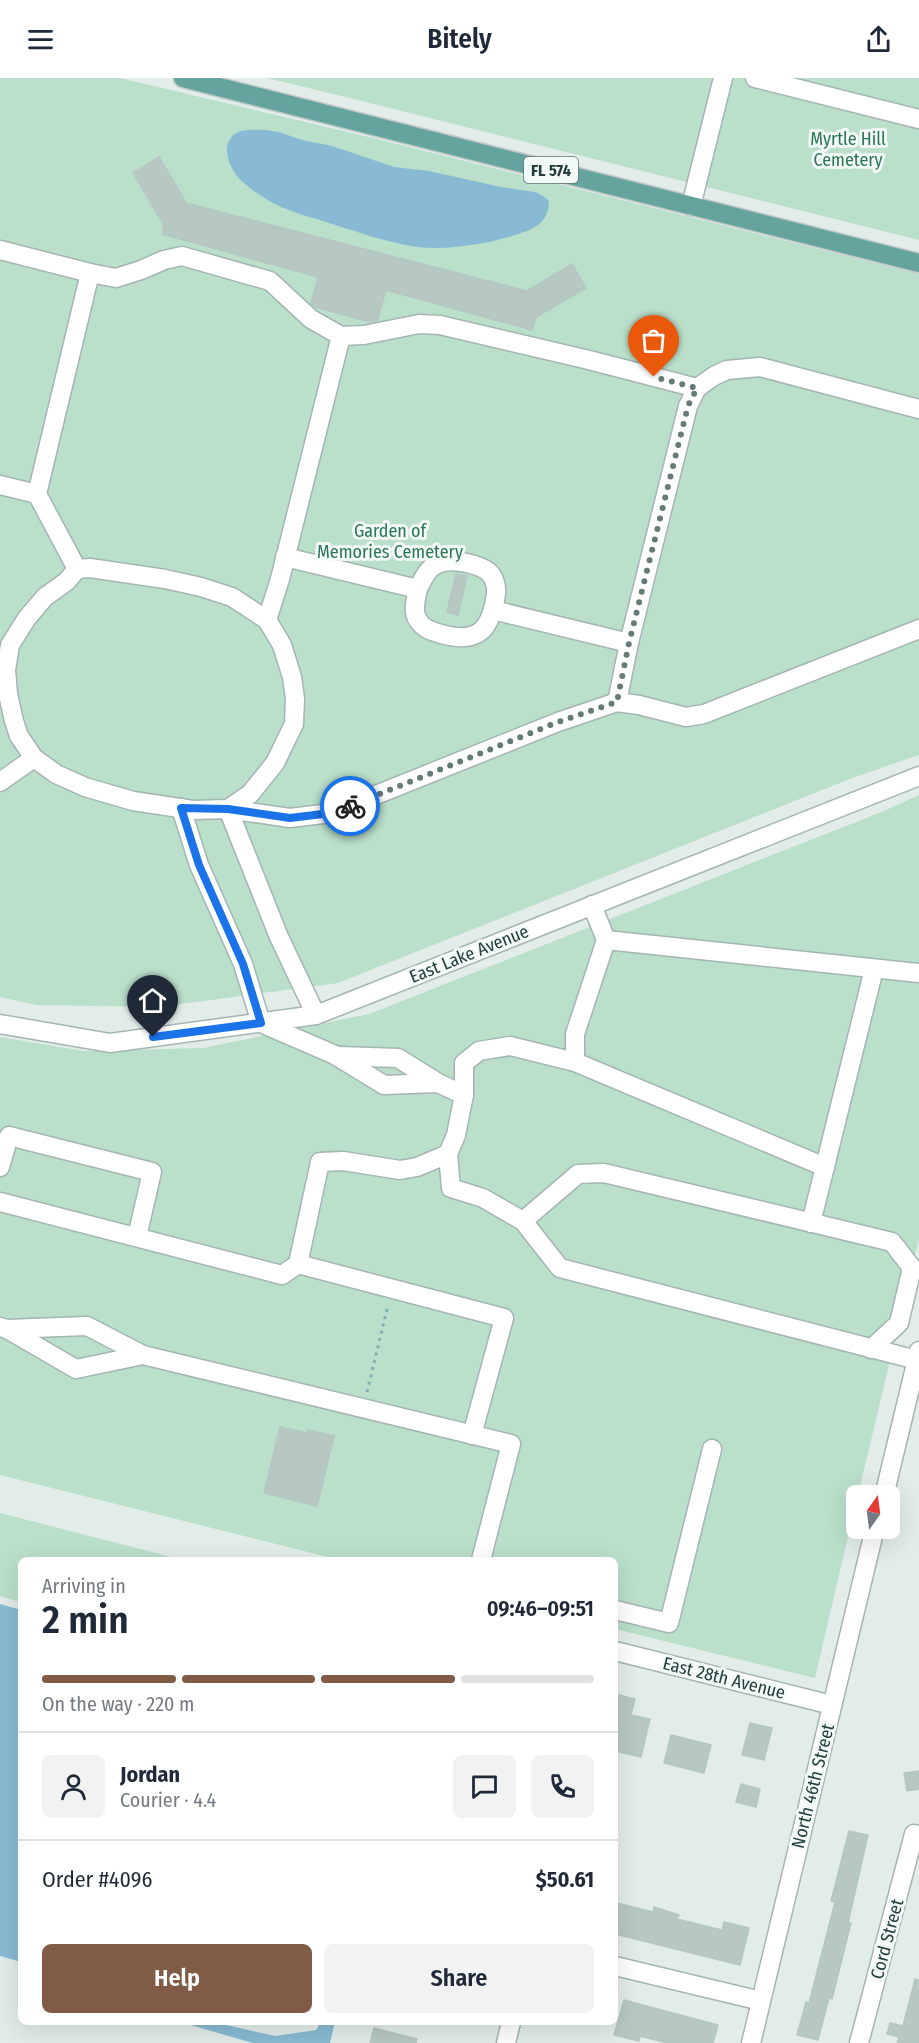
<!DOCTYPE html>
<html lang="en">
<head>
<meta charset="utf-8">
<style>
	:root { --surface:#fff; --page:#f2f2f3; --text:#1f2937; --muted:#747a83; --line:#e0e1e3; --accent:#805b45 }
	body { margin:0; font-family:"Fira Sans Condensed",sans-serif; background:var(--page); color:var(--text); height:100vh; display:flex; flex-direction:column; font-size:22px; white-space:nowrap }
	* { box-sizing:border-box; margin:0 }
	p { font-size:20px; color:var(--muted) }
	.icon { flex:none; width:33px; height:33px; fill:none; stroke:currentColor; stroke-width:2; stroke-linecap:round; stroke-linejoin:round }
	.map { position:relative; flex:1; overflow:hidden }
	.side { position:absolute; left:18px; top:1479px; width:600px; height:468px; display:flex; flex-direction:column; background:var(--surface); border-radius:9px; box-shadow:0 6px 24px #0002 }
	.side>* { flex:none }
	.needle { width:39px; rotate:14deg }
	.tools { position:absolute; left:846px; top:1407px; display:grid; gap:12px }
	.tools a { display:grid; place-items:center; width:54px; height:54px; border-radius:9px; background:var(--surface); box-shadow:0 6px 24px #0002; font-size:30px }
	.pin { position:absolute; display:grid; place-items:center; width:51px; height:51px; color:#fff; margin:-62px -26px; border-radius:50% 50% 50% 0; rotate:-45deg; box-shadow:0 0 6px #0007 }
	.pin .icon { rotate:45deg }
	.courier { position:absolute; display:grid; place-items:center; width:60px; height:60px; margin:-30px; border:4px solid #1a73e8; border-radius:50%; background:#fff; color:#222; box-shadow:0 2px 8px #0007 }
	.overview em { font-style:normal; font-weight:600 }
	.overview div { display:flex; flex-direction:column-reverse }
	.overview { display:flex; align-items:center; justify-content:space-between; height:102px; padding:0 24px }
	h1 { font-size:39px; font-weight:600; line-height:45px }
	.bar { display:grid; grid-template-columns:repeat(4,1fr); gap:9px 6px; align-content:center; height:72px; padding:0 24px }
	.bar i { height:8px; border-radius:4px; background:var(--line) }
	.bar .selected { background:var(--accent) }
	.bar p { grid-column:span 4 }
	.line { display:flex; align-items:center; gap:15px; padding:0 24px; border-top:2px solid var(--line) }
	.line div { flex:1 }
	.round { display:grid; place-items:center; flex:none; width:63px; height:63px; border-radius:9px; background:var(--page) }
	.action { display:flex; gap:12px; margin-top:auto; padding:12px 24px }
	.action a { flex:1; height:69px; border-radius:9px; background:var(--accent); color:#fff; font-size:24px; font-weight:600; line-height:69px; text-align:center }
	.action a+a { background:var(--page); color:var(--text) }
	header { display:flex; justify-content:space-between; align-items:center; height:78px; padding:0 24px; background:var(--surface); font-size:27px; font-weight:600 }
	.map>svg:first-child { display:block }
	.green { fill:#badfca }
	.water { fill:#88bbd3 }
	.building { fill:#b7c8c3; stroke:#b4c7c2; stroke-width:1.5 }
	.lines { fill:none; stroke-linecap:round; stroke-linejoin:round }
	.minor-casing { stroke:#a4b5b2; stroke-width:21 }
	.major-casing { stroke:#c1c9c8; stroke-width:21 }
	.path { stroke:#81b1ab; stroke-width:3; stroke-dasharray:3 4.5; stroke-linecap:butt }
	.minor { stroke:#fff; stroke-width:18 }
	.major { stroke:#65a49e; stroke-width:18 }
	.done { stroke:#657b79; stroke-width:6; stroke-dasharray:0 10.8 }
	.route { stroke:#1a73e8; stroke-width:8 }
	.labels { text-anchor:middle; dominant-baseline:central; stroke-width:6; stroke-linejoin:round; paint-order:stroke }
	.shield { fill:#f3f9f7; stroke:#607674; stroke-width:1.5 }
	.shield-label { font-size:16px; font-weight:bold; fill:#213e3c }
	.park-label { font-size:18px; fill:#2a7755; stroke:#f3f9f7 }
	.street-label { font-size:18px; fill:#213e3c; stroke:#f3f9f7 }
</style>
</head>
<body>
<header><svg class="icon" aria-label="menu" viewBox="0 0 24 24"><path d="M4 6h16M4 12h16M4 18h16"/></svg>Bitely<svg class="icon" aria-label="share" viewBox="0 0 24 24"><path d="M12 15V3M7 8l5-5 5 5M5 13v7h14v-7"/></svg></header>
<div class="map">
<svg width="919" height="1965" viewBox="0 0 919 1965">
	<rect width="100%" height="100%" fill="#e2edea"/>
	<!-- green -->
	<g class="green">
		<polygon points="0,0 120,0 381,62 919,196 919,677 855,699 338,905 158,929 36,927 0,919"/>
		<polygon points="267,0 919,0 919,162 358,22"/>
		<polygon points="919,717 919,1161 858,1417 856,1418 856,1424 815,1600 615,1551 615,1482 340,1482 0,1397 0,959 84,973 203,970 369,936 884,733"/>
		<polygon points="0,1435 183,1482 21,1482 21,1524 0,1518"/>
	</g>
	<!-- water -->
	<g class="water">
		<path d="M 266,52 L 279,54 L 302,62 L 332,68 L 394,89 L 429,93 L 501,109 L 535,114 L 543,118 L 549,123 C 548,149 530,152 509,159 C 481,167 447,172 418,169 C 388,165 358,154 329,145 C 311,139 290,134 273,125 C 263,119 251,112 243,104 C 230,93 217,65 238,54 C 246,51 258,52 266,52 Z"/>
		<polygon points="0,1526 21,1532 21,1884 0,1878"/>
		<polygon points="180,1944 213,1944 275,1958 316,1952 321,1944 335,1944 330,1965 253,1965"/>
	</g>
	<!-- building -->
	<g class="building">
		<polygon points="159,79 186,125 527,213 572,186 586,210 536,239 532,252 386,212 377,243 370,244 315,229 311,225 318,199 162,156 164,147 133,95"/>
		<polygon points="456,496 467,498 458,537 447,534"/>
		<polygon points="280,1349 307,1355 308,1352 334,1358 317,1428 264,1415"/>
		<polygon points="615,1616 635,1621 631,1637 650,1641 641,1679 615,1673"/>
		<polygon points="750,1645 772,1650 764,1682 742,1677"/>
		<polygon points="671,1657 711,1667 704,1695 664,1685"/>
		<polygon points="919,1693 919,1711 907,1713 904,1695"/>
		<polygon points="741,1706 760,1711 756,1729 736,1724"/>
		<polygon points="849,1753 868,1757 848,1845 851,1845 832,1921 829,1920 818,1962 797,1957 806,1924 809,1925 835,1824 831,1823"/>
		<polygon points="617,1825 653,1834 654,1829 679,1837 677,1841 722,1852 724,1844 749,1850 740,1887 615,1856"/>
		<polygon points="915,1901 919,1902 919,1965 897,1965 899,1959 887,1956 890,1945 903,1948"/>
		<polygon points="624,1922 718,1947 713,1965 667,1965 640,1958 639,1963 614,1957"/>
		<polygon points="374,1950 417,1961 416,1965 370,1965"/>
	</g>
	<g class="lines">
		<defs>
			<g id="minor">
				<polyline points="755,0 919,41"/>
				<polyline points="691,128 723,0"/>
				<polyline points="0,172 90,195 116,200 141,192 164,182 182,178 270,203 311,241 341,258 364,257 419,246 440,247 589,282 697,310"/>
				<polyline points="0,407 37,416 77,491"/>
				<polyline points="37,416 90,195"/>
				<path d="M 285,479 L 418,511 C 416,520 412,534 418,542 C 423,551 432,553 441,556 C 477,566 491,553 496,516 C 497,508 494,497 486,492 C 474,485 450,480 437,486 C 427,491 423,501 418,511"/>
				<polygon points="90,490 165,501 201,509 232,519 267,542 282,567 292,599 295,621 294,646 275,685 250,716 228,731 193,732 133,723 85,709 56,696 34,680 19,658 14,643 8,616 6,592 10,567 27,540 45,519 67,503 77,491"/>
				<polyline points="493,532 629,565"/>
				<polyline points="267,542 280,501 341,258"/>
				<polyline points="617,624 629,565 688,328 697,310 714,298 727,292 760,289 919,331"/>
				<polyline points="0,704 34,680"/>
				<polyline points="181,730 199,787 243,886 261,945 335,977 384,1007 438,1005 464,1017 456,1057 448,1076 451,1110 483,1120 523,1143 560,1190 917,1282"/>
				<polyline points="592,827 606,862 919,895"/>
				<polyline points="606,862 575,956 575,984 825,1089"/>
				<polyline points="316,937 279,859 228,731 290,740 331,735 558,644 617,624 639,627 686,639 704,636 919,551"/>
				<polyline points="0,946 110,965 316,937 919,698"/>
				<polyline points="339,978 398,980 438,1005"/>
				<polyline points="464,1017 464,985 479,973 510,968 575,984"/>
				<polyline points="0,1089 9,1058 152,1094 137,1159"/>
				<polyline points="0,1124 282,1197 298,1186 504,1240 472,1357"/>
				<polyline points="523,1143 578,1096 604,1095 892,1164 912,1190 899,1245 871,1271"/>
				<polyline points="811,1145 874,891"/>
				<polyline points="298,1186 320,1084 343,1083 400,1092 417,1089 448,1076"/>
				<polyline points="0,1249 7,1251 87,1248 143,1277 511,1366 481,1482"/>
				<polyline points="7,1251 76,1291 143,1277"/>
				<polyline points="884,1418 919,1273"/>
				<polyline points="615,1532 669,1545 712,1371"/>
				<polyline points="615,1573 832,1627"/>
				<polyline points="615,1888 761,1923"/>
				<polyline points="506,1965 511,1944"/>
				<polyline points="751,1965 875,1450"/>
				<polyline points="859,1965 914,1756 919,1757"/>
			</g>
			<polyline id="major" points="183,0 919,185"/>
		</defs>
		<!-- minor casing -->
		<use href="#minor" class="minor-casing"/>
		<!-- major casing -->
		<use href="#major" class="major-casing"/>
		<!-- path -->
		<polyline class="path" points="367,1314 388,1227"/>
		<!-- minor -->
		<use href="#minor" class="minor"/>
		<!-- major -->
		<use href="#major" class="major"/>
	</g>
	<g class="lines">
		<!-- done -->
		<polyline class="done" points="350,728 558,644 617,624 629,565 688,328 697,310 654,299"/>
		<!-- route -->
		<polyline class="route" points="153,959 261,945 243,886 199,787 181,730 228,731 290,740 331,735 350,728"/>
	</g>
	<g class="labels">
		<!-- shield labels -->
		<rect class="shield" x="524" y="79" width="54" height="26" rx="4.5"/>
		<g class="shield-label">
			<text x="551" y="92">FL 574</text>
		</g>
		<!-- park labels -->
		<g class="park-label">
			<text x="848" y="61">Myrtle Hill<tspan x="848" dy="21">Cemetery</tspan></text>
			<text x="390" y="453">Garden of<tspan x="390" dy="21">Memories Cemetery</tspan></text>
		</g>
		<!-- street labels -->
		<g class="street-label">
			<text transform="translate(469 876) rotate(-22)">East Lake Avenue</text>
			<text transform="translate(724 1600) rotate(14)">East 28th Avenue</text>
			<text transform="translate(813 1708) rotate(-76)">North 46th Street</text>
			<text transform="translate(887 1861) rotate(-75)">Cord Street</text>
		</g>
	</g>
</svg>
<div class="tools">
<a><svg class="needle" viewBox="-14 -14 28 28"><path d="M0-13l5 13h-10z" fill="#e53935"/><path d="M0 13l5-13h-10z" fill="#747a83"/></svg></a>
</div>
<div class="pin" style="left:654px;top:299px;background:#ea580c"><svg class="icon" aria-label="bag" viewBox="0 0 24 24"><path d="M5 8h14l-1 12H6zM9 8a3 3 0 0 1 6 0"/></svg></div>
<div class="pin" style="left:153px;top:959px;background:#1f2937"><svg class="icon" aria-label="home" viewBox="0 0 24 24"><path d="M3 11l9-7 9 7M6 9v11h12V9"/></svg></div>
<div class="courier" style="left:350px;top:728px"><svg class="icon" aria-label="bike" viewBox="0 0 24 24"><circle cx="6" cy="16" r="4"/><circle cx="18" cy="16" r="4"/><path d="M6 16l4-8h5l3 8M10 8l3 8H6M13 5h3"/></svg></div>
<section class="side">
<div class="overview"><div><h1>2 min</h1><p>Arriving in</p></div><em>09:46–09:51</em></div>
<div class="bar"><i class="selected"></i><i class="selected"></i><i class="selected"></i><i></i><p>On the way · 220 m</p></div>
<div class="line" style="height:108px"><a class="round"><svg class="icon" aria-label="person" viewBox="0 0 24 24"><circle cx="12" cy="8" r="4"/><path d="M4 21q1-7 8-7t8 7"/></svg></a><div><b>Jordan</b><p>Courier · 4.4</p></div><a class="round"><svg class="icon" aria-label="chat" viewBox="0 0 24 24"><path d="M4 5h16v11H9l-5 4z"/></svg></a><a class="round"><svg class="icon" aria-label="phone" viewBox="0 0 24 24"><path d="M5 4h4l2 5-3 2q2 4 5 5l2-3 5 2v4C11 20 4 13 5 4z"/></svg></a></div>
<div class="line" style="height:78px"><div>Order #4096</div><b>$50.61</b></div>
<div class="action"><a>Help</a><a>Share</a></div>
</section>
</div>
</body>
</html>
